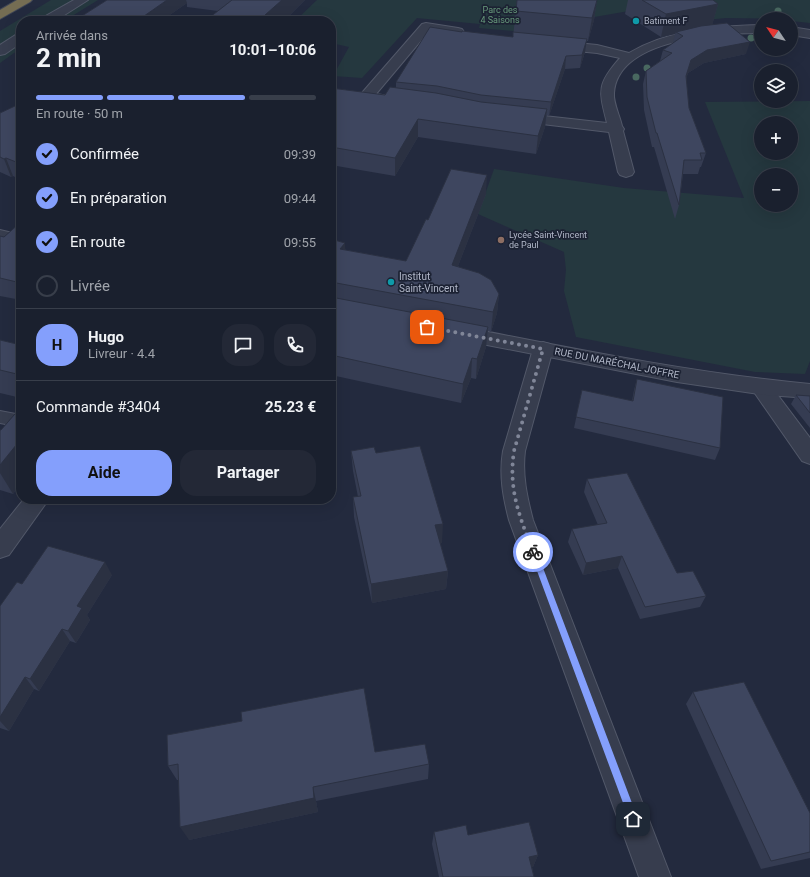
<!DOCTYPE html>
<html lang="fr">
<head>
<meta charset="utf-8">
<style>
	:root { --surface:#1a202e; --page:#232836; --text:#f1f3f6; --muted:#9fa3aa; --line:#383e4a; --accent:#849ffc }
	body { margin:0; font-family:Roboto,sans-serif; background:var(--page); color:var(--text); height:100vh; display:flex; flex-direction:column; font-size:15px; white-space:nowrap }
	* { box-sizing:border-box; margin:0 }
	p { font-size:13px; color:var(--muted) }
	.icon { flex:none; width:22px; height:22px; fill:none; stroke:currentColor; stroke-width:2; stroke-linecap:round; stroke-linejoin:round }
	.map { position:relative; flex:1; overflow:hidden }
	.details { position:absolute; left:16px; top:16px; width:320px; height:488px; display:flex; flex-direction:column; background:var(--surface); border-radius:16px; box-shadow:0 4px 16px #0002,0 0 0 1px var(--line) }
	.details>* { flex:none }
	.needle { width:26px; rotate:305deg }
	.fabs { position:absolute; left:754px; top:12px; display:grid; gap:8px }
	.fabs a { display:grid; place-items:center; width:44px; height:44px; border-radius:50%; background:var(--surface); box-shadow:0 4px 16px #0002,0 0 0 1px var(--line); font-size:20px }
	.pin { position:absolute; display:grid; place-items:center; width:34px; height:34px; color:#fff; margin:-17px; border-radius:8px; box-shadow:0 2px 6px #0006 }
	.courier { position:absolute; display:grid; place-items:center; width:40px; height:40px; margin:-20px; border:3px solid #849ffc; border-radius:50%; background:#fff; color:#222; box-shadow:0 1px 5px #0007 }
	.summary em { font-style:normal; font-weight:700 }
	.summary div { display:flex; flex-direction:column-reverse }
	.summary { display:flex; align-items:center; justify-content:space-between; height:68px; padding:0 20px }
	h1 { font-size:26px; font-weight:700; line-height:30px }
	.bar { display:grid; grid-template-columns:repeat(4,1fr); gap:6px 4px; align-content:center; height:48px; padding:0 20px }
	.bar i { height:5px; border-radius:3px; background:var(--line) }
	.bar .selected { background:var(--accent) }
	.bar p { grid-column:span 4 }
	.line { display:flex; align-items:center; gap:10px; padding:0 20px; border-top:1px solid var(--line) }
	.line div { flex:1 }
	.round { display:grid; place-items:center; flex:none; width:42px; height:42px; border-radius:16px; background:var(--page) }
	ol { padding:0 20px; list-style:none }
	li { display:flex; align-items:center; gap:12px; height:44px }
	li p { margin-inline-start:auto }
	li .icon { padding:4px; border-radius:50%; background:var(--accent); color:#111; stroke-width:4 }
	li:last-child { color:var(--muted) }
	li i { width:22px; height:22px; border:2px solid var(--line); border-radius:50% }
	.button { display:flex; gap:8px; margin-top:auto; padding:8px 20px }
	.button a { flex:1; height:46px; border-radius:16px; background:var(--accent); color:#111; font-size:16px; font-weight:700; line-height:46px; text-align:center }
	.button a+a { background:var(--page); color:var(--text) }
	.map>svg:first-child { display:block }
	.green { fill:#25383f; fill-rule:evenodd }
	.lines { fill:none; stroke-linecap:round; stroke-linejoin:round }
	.service-casing { stroke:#525869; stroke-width:2 }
	.minor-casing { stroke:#525869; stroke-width:2 }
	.tertiary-casing { stroke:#525869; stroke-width:2 }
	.motorway-casing { stroke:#3f4556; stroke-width:2 }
	.service { fill:#373d4e; fill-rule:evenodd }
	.minor { fill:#373d4e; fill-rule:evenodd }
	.tertiary { fill:#373d4e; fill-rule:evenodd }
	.motorway { fill:#756d53; fill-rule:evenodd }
	.tree { fill:#496860 }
	.wall { fill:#353c52 }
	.shaded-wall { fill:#2b3142 }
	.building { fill:#3e465f; stroke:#2b3142 }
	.route { fill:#849ffc }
	.done { stroke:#808698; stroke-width:4; stroke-dasharray:0 7.2 }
	.culture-dot { fill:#0f9aa8; stroke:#1c2233; stroke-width:1.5 }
	.education-dot { fill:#8d6e63; stroke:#1c2233; stroke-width:1.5 }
	.labels { text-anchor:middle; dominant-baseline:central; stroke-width:3.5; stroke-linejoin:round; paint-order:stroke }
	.far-park-label { font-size:9px; fill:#689b7c; stroke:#1c2233 }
	.far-poi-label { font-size:9px; fill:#b2b8c9; stroke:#1c2233; text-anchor:start }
	.poi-label { font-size:10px; fill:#b2b8c9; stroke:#1c2233; text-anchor:start }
	.street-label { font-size:10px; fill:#b2b8c9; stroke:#1c2233 }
</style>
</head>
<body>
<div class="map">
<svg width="810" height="877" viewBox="0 0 810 877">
	<rect width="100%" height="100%" fill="#232a3e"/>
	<!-- green -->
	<g class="green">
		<polygon points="51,0 98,0 64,21 21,21 21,48 0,63 0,31"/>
		<polygon points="317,0 810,0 810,23 791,21 791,19 726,18 696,21 669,4 514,31 479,28 480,24 417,18 362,78 333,76 349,47 331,43 331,21 295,21"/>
		<path d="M 810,101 L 810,361 L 805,374 L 755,372 L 576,337 L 564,291 L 566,270 L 564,252 L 478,214 L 494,169 L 624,188 L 744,198 L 705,102 ZM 761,123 L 791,123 L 791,153 L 761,153 ZM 761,175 L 791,175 L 791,205 L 761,205 Z"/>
	</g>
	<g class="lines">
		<defs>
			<polygon id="service" points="0,411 21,415 21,427 0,423"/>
			<g id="minor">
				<polygon points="426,23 458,28 462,29 464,32 462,35 458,36 429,31 376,94 395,97 397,100 395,103 390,104 361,100 359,97 361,94 422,24"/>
				<path d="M 761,25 L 761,33 C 720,33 618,38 614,93 C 613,103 620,116 622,126 L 624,129 L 623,131 L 634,172 L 632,175 L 626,177 L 620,175 L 618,172 L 609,132 L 517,121 L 512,120 L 510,117 L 512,114 L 517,113 L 607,123 C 599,91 596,85 620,58 L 597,53 L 556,49 L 551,48 L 550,45 L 551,42 L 556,41 L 597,45 L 629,53 C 668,30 716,26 761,25 Z"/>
				<polygon points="791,27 810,30 810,38 791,35"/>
				<path d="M 543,342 L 550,344 L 553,349 L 525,451 C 522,475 527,497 533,520 L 671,877 L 639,877 L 509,520 C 503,497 499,475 503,451 L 533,349 L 536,344 Z"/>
				<polygon points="761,380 768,382 810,438 810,464 802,461 754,392 751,387 754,382"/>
				<polygon points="24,499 49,499 9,555 0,558 0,529"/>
			</g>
			<g id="tertiary">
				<polygon points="74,0 88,0 55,21 40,21 42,18"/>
				<polygon points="21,33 21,43 5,54 0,55 0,45 17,34"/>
				<polygon points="0,230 21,235 21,245 0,240"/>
				<path d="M 458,326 C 575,349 691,373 810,384 L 810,398 L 766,395 L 677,382 L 451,338 L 448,333 L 451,328 Z"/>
			</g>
			<polygon id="motorway" points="17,0 32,0 30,2 0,19 0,10"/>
		</defs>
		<!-- service casing -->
		<use href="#service" class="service-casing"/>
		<!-- minor casing -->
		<use href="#minor" class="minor-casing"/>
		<!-- tertiary casing -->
		<use href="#tertiary" class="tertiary-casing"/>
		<!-- motorway casing -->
		<use href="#motorway" class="motorway-casing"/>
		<!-- service -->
		<use href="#service" class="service"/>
		<!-- minor -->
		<use href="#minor" class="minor"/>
		<!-- tertiary -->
		<use href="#tertiary" class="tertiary"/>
		<!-- motorway -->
		<use href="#motorway" class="motorway"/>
	</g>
	<!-- trees -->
	<g class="tree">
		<circle cx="778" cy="11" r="3.5"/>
		<circle cx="751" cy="38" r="3.5"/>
		<circle cx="647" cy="68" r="3.5"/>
		<circle cx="636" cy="77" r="3.5"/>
	</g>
	<!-- wall -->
	<g class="wall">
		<polygon points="107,0 305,0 284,21 205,21 218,11 187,7 187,3 161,21 74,21"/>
		<polygon points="517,0 597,0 594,20 588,41 586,41 585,52 580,68 565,69 549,116 547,115 545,127 536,154 418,137 395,176 331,165 331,88 385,95 396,88 396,82 462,32 513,37"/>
		<polygon points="628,0 713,0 718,4 712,25 746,54 704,63 688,73 686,79 689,108 706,153 701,167 700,167 698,174 683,174 679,205 675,219 654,147 652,147 644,110 643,84 646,71 660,61 663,50 673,43 675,34 661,37 625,14"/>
		<polygon points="21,107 21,180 13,176 11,177 0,172 0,113"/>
		<polygon points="486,194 458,266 499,294 497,313 491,332 488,331 486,347 476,379 471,378 461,403 331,375 331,239 346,250 406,261 428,220"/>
		<polygon points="21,222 21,300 0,296 0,236 4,237"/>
		<polygon points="0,340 21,345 21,398 0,393"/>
		<polygon points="637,379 720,448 715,460 574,428 582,390 632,401 634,390"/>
		<polygon points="796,395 810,396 810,428 791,404"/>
		<polygon points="21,407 21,483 13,494 0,490 0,430 1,430"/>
		<polygon points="351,451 376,453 442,543 440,543 448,571 446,589 372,603 354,517 353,497 358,497 353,471"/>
		<polygon points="587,479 677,573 706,596 700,607 640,619 618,568 583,575 568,542 572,529 598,525 584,492"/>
		<polygon points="112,575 87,615 90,620 76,643 70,641 39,691 34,689 9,731 0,728 0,606 22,584"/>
		<polygon points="693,692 810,813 810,858 761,869 686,704"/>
		<polygon points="167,735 375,752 429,764 428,779 316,801 318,812 189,840 179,780 177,780 168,766"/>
		<polygon points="434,832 468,835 538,855 533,867 532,867 534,877 439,877 432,844"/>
	</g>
	<!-- shaded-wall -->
	<g class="shaded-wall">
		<polygon points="167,0 186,0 187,3 161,21 137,21"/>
		<polygon points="282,0 305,0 284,21 266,21 265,15"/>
		<polygon points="597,0 594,20 588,41 592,18"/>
		<polygon points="718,4 712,26 676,32 675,34 661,37 666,14"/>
		<polygon points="587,39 585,52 580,68 582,55"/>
		<polygon points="750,42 746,54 704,63 688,73 682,89 686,76 691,60 707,50"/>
		<polygon points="566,56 565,69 549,116 551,102"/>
		<polygon points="547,109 545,127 536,154 538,136"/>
		<polygon points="418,119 418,137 395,176 395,158"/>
		<polygon points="6,158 13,176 11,177 4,159"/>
		<polygon points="487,175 486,194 451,284 452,265"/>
		<polygon points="345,243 346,263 340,249"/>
		<polygon points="499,294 497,313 491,332 493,312"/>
		<polygon points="488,327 486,347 476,379 477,359"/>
		<polygon points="472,358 471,378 461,403 463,384"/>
		<polygon points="21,439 21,483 13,494 0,473 0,465"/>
		<polygon points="443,524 442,543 434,545 435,525"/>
		<polygon points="622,556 618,568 583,575 586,563"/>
		<polygon points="105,562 112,575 87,615 90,620 76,643 68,631 77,606"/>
		<polygon points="448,571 446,589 372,603 371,584"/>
		<polygon points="62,629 70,641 39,691 30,679"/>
		<polygon points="25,677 34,689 9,731 0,721 0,717"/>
		<polygon points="313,787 316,801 318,812 189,840 180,827"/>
		<polygon points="538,855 533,867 524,869 529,857"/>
	</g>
	<!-- building -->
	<g class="building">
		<polygon points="107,0 167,0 137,21 74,21"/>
		<polygon points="232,0 282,0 265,15 275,17 270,21 205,21"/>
		<polygon points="517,0 597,0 592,18 516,11"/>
		<polygon points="642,0 713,0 718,4 666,14"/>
		<polygon points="727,23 750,42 707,50 691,60 686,76 689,108 706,153 700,153 702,160 684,160 679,205 657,133 656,133 647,97 646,71 672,53 663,50 683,36 676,32 701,26"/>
		<polygon points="430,27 462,32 462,31 513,37 513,32 587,39 582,55 566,56 551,102 481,95 437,86 396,82"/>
		<polygon points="390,87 436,93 481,102 547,109 538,136 418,119 395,158 331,147 331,88 385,95"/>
		<polygon points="17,105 21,107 21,164 6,158 4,159 0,157 0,113"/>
		<polygon points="451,169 487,175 452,265 479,273 491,280 499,294 493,312 331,282 331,239 345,243 340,249 406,261 426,219 428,220"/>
		<polygon points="21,222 21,283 0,278 0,236 4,237"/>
		<polygon points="331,297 488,327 477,359 472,358 463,384 331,355"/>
		<polygon points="0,340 21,345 21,375 0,370"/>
		<polygon points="637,379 723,397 720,448 576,417 582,390 633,401"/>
		<polygon points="796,395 810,396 810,413"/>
		<polygon points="21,407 21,439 0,465 0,430 1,430"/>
		<polygon points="420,446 443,524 435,525 448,571 371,584 353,497 361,496 351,451 374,447 376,453"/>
		<polygon points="627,473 677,573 693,571 706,596 645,607 622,556 586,563 572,529 607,523 587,479"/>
		<polygon points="48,546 105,562 77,606 82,608 68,631 62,629 30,679 25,677 0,717 0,606 17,582 22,584"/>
		<polygon points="744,682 810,813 810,852 771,861 693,692"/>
		<polygon points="364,688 375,752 425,744 429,764 313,787 314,798 180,827 178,764 168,766 167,735 242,721 241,712"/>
		<polygon points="529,822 538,855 529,857 534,877 443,877 434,832 466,825 468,835"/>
	</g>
	<!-- route -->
	<polygon class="route" points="533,548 537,552 638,819 637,822 633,823 630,822 629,819 530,552"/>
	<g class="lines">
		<!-- done -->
		<path class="done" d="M 427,327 L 543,349 L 514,451 C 508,490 520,517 533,552"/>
	</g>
	<!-- markers -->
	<g class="culture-dot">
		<circle cx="636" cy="21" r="4"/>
		<circle cx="391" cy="282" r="4"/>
	</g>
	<circle class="education-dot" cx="501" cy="240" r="4"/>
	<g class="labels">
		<!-- far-park labels -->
		<g class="far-park-label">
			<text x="500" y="10">Parc des<tspan x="500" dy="10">4 Saisons</tspan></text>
		</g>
		<!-- far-poi labels -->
		<g class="far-poi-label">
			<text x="644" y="21">Batiment F</text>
			<text x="509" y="235">Lycée Saint-Vincent<tspan x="509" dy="10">de Paul</tspan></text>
		</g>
		<!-- poi labels -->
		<g class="poi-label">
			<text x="399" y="276">Institut<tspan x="399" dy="12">Saint-Vincent</tspan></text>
		</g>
		<!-- street labels -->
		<g class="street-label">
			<text transform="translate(617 363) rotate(11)">RUE DU MARÉCHAL JOFFRE</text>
		</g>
	</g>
</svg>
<div class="fabs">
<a><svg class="needle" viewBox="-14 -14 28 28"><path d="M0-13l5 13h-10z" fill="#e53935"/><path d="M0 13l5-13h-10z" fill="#9fa3aa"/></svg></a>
<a><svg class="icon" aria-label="layers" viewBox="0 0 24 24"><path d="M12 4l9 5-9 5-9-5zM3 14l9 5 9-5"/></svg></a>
<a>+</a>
<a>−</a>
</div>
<div class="pin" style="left:427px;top:327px;background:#ea580c"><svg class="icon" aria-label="bag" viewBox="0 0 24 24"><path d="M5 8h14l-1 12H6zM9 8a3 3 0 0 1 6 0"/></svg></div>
<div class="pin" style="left:633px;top:819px;background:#1f2937"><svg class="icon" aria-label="home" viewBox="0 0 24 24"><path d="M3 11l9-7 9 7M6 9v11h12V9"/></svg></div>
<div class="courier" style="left:533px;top:552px"><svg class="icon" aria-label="bike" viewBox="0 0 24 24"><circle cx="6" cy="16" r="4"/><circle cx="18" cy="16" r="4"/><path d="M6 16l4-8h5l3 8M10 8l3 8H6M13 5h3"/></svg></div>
<section class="details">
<div class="summary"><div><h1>2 min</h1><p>Arrivée dans</p></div><em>10:01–10:06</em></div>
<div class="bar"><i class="selected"></i><i class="selected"></i><i class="selected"></i><i></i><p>En route · 50 m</p></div>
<ol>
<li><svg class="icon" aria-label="check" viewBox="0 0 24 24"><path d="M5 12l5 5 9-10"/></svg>Confirmée<p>09:39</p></li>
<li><svg class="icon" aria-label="check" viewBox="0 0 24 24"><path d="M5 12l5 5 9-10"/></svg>En préparation<p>09:44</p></li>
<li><svg class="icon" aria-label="check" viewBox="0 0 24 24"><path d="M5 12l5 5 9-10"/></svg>En route<p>09:55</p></li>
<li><i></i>Livrée</li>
</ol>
<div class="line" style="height:72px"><b class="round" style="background:var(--accent);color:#111">H</b><div><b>Hugo</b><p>Livreur · 4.4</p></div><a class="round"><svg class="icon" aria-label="chat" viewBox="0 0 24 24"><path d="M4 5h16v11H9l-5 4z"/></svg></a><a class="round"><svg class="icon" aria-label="phone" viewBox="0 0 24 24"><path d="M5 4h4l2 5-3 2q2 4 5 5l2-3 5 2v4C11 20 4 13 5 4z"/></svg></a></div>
<div class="line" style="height:52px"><div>Commande #3404</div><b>25.23 €</b></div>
<div class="button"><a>Aide</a><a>Partager</a></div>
</section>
</div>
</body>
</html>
